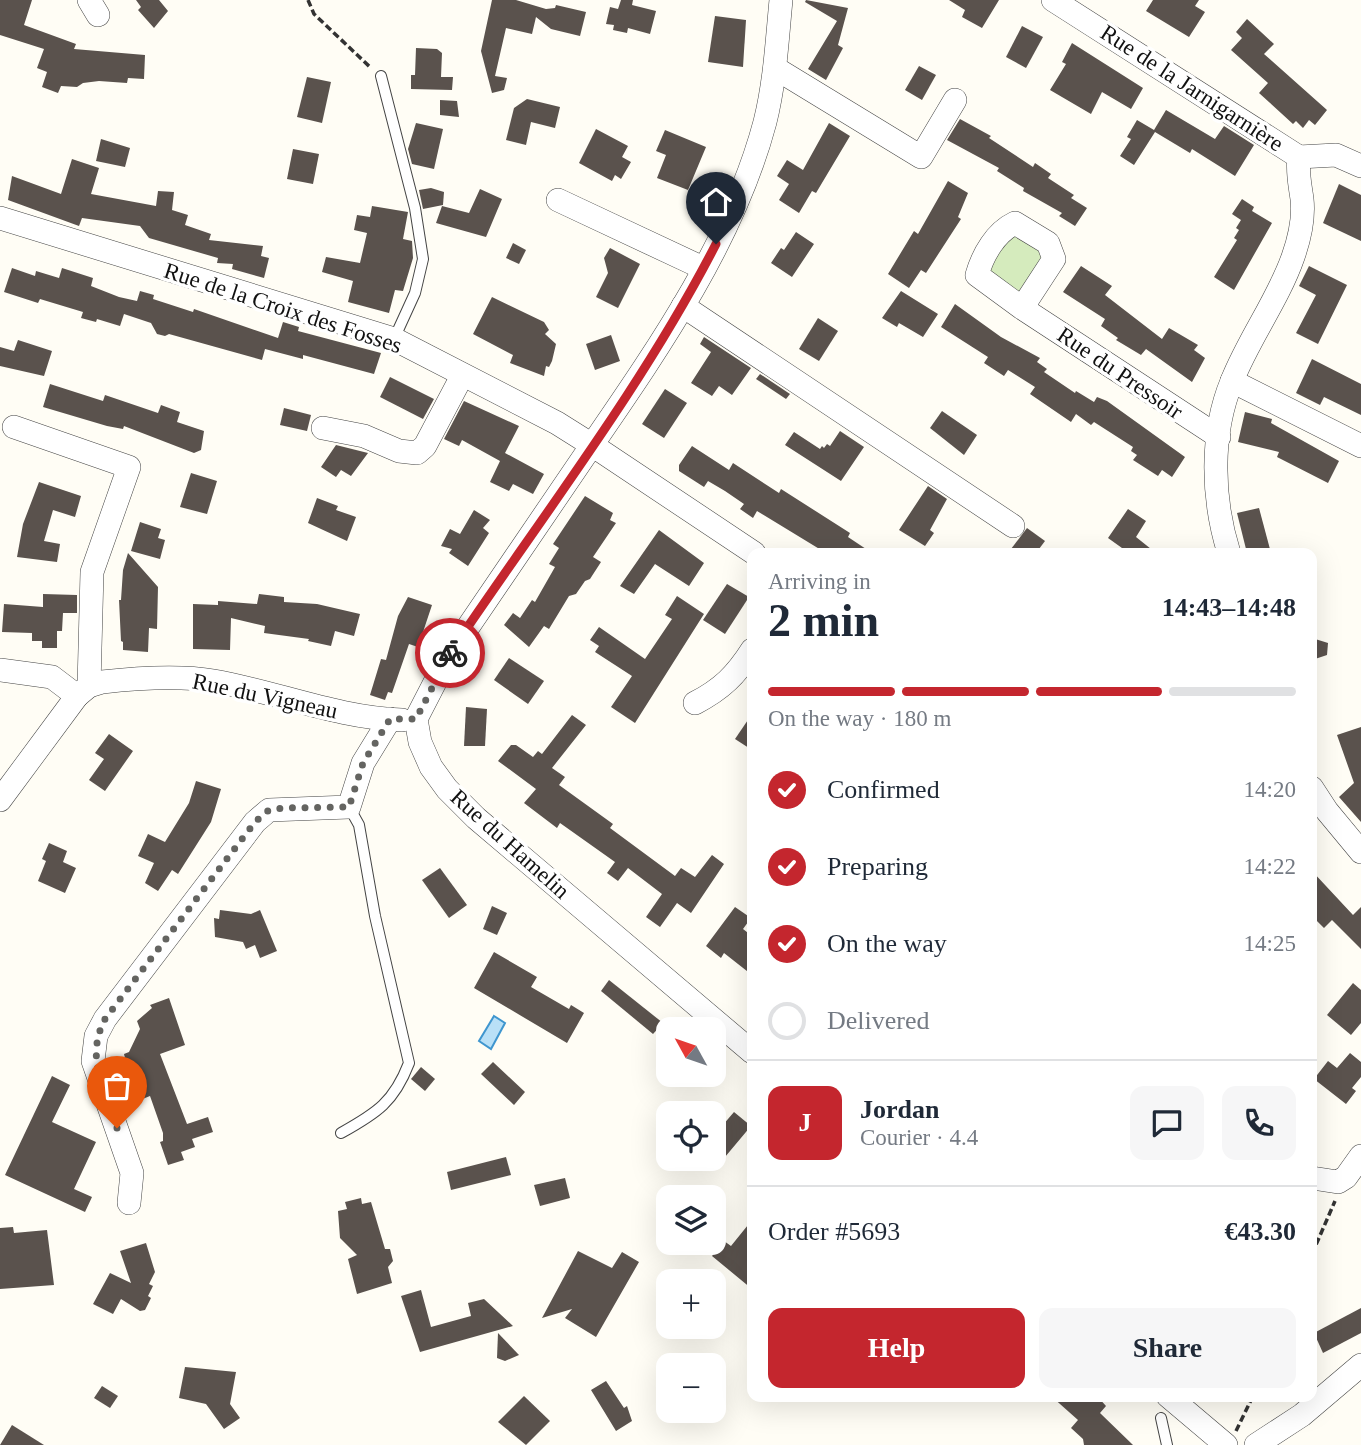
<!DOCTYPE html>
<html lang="en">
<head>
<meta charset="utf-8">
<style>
	:root { --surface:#fff; --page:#f6f6f7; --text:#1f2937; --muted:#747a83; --line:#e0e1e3; --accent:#c4262e }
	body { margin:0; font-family:"Times New Roman",serif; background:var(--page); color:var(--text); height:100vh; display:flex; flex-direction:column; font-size:26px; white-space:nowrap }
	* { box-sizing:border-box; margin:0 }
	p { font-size:23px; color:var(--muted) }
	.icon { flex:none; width:38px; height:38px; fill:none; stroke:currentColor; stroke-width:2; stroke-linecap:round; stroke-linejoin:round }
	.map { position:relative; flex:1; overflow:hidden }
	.sheet { position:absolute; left:747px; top:548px; width:570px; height:854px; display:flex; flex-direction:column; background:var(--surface); border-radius:14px; box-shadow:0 7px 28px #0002 }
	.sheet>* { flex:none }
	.needle { width:46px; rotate:310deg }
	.fabs { position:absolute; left:656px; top:1017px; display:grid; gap:14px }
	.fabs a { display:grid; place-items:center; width:70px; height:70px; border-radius:14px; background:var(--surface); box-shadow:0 7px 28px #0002; font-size:35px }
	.pin { position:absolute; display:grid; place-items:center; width:60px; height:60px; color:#fff; margin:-72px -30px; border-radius:50% 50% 50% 0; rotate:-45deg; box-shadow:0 0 7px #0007 }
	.pin .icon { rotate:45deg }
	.courier { position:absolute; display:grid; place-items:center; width:70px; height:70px; margin:-35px; border:5px solid #c4262e; border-radius:50%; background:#fff; color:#222; box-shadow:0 2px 9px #0007 }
	.summary em { font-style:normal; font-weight:600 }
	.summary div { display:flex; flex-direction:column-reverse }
	.summary { display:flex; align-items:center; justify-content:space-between; height:119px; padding:0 21px }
	h1 { font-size:46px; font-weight:600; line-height:52px }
	.bar { display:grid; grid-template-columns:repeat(4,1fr); gap:10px 7px; align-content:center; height:84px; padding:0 21px }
	.bar i { height:9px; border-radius:5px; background:var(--line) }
	.bar .on { background:var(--accent) }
	.bar p { grid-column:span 4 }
	.line { display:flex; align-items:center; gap:18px; padding:0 21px; border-top:2px solid var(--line) }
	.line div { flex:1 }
	.round { display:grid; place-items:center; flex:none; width:74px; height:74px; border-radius:14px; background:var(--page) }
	ol { padding:0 21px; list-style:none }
	li { display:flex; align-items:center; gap:21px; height:77px }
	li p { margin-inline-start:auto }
	li .icon { padding:7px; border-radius:50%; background:var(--accent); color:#fff; stroke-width:4 }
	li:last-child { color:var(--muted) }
	li i { width:38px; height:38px; border:4px solid var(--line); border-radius:50% }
	.action { display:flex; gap:14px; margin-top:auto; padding:14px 21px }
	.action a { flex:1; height:80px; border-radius:14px; background:var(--accent); color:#fff; font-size:28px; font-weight:600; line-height:80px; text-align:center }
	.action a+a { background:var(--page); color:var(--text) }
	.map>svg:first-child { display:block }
	.green { fill:#d5ebbd }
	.water { fill:#b9e0f7; stroke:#3f96cf; stroke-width:2 }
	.building { fill:#5a524d }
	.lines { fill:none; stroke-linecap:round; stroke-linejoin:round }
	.lane-casing { stroke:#444; stroke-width:12 }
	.street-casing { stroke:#444; stroke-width:24 }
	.path { stroke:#333; stroke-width:3.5; stroke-dasharray:7 3.5; stroke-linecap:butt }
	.lane { stroke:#fff; stroke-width:10 }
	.street { stroke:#fff; stroke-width:23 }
	.done { stroke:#646461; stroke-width:7; stroke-dasharray:0 12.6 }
	.route { stroke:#c4262e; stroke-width:9 }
	.labels { text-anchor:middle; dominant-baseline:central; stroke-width:7; stroke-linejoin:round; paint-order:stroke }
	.street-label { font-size:23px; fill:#111; stroke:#fff }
</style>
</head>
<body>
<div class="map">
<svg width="1361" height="1445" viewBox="0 0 1361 1445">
	<rect width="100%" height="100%" fill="#fffdf5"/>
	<!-- green -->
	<polygon class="green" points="1012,233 1045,253 1020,293 990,277 990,263"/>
	<!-- water -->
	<polygon class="water" points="494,1016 505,1023 491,1049 479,1041"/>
	<!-- building -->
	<g class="building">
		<polygon points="0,0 32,0 24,25 76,44 74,49 145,55 144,79 128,78 127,83 99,81 83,83 77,87 61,86 58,93 42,87 47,72 37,68 44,49 0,35"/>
		<polygon points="136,0 159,0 168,11 154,28 138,10 141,7"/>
		<polygon points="492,0 516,0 546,9 555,8 556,5 586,12 580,36 551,29 536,17 532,34 506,28 495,76 507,78 504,90 492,93 481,51"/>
		<polygon points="621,0 633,0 632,5 656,11 650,34 628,28 627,33 613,30 614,25 606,24 610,7 618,9"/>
		<polygon points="806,0 848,8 838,45 843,48 826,80 808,69 837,21 805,2"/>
		<polygon points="949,0 999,0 982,28 962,17 965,10"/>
		<polygon points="1153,0 1199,0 1195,6 1205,12 1189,37 1146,11"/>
		<polygon points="715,16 746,20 743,67 708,62"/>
		<polygon points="1247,19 1274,44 1264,54 1327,110 1315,125 1309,120 1303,128 1296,121 1293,124 1259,93 1268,83 1231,50 1242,38 1236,32"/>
		<polygon points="1022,26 1043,37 1026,68 1006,57"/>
		<polygon points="1072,43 1143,88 1131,109 1102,92 1091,114 1050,90 1066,64 1062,62"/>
		<polygon points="416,48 437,49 442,53 441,77 453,77 452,90 411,89 411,75 415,75"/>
		<polygon points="919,66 936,75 922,100 905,90"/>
		<polygon points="307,77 331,82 322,123 297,117"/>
		<polygon points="527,99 560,107 555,128 531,122 526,145 506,140 514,108"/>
		<polygon points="440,100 457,101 459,117 440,115"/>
		<polygon points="1166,110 1215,139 1224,126 1254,145 1235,176 1192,149 1190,153 1155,132 1134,165 1120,156 1131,139 1127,137 1137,120 1154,130"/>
		<polygon points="960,119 991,136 989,138 1033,167 1035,163 1051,174 1048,178 1074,195 1071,198 1087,208 1075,226 1059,216 1062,213 1023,191 1024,188 997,171 999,168 947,140"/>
		<polygon points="416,123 443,129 434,169 412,164 408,149"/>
		<polygon points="829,123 850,136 816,193 812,191 799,213 779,200 789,184 777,176 787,160 803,170"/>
		<polygon points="596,129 628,146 622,157 631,162 621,179 615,175 612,181 579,163"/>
		<polygon points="665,130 706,147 688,190 657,178 666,155 656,151"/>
		<polygon points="101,139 130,148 125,167 96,161"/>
		<polygon points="293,149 319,154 313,184 287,179"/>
		<polygon points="72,159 99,168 91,194 156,206 158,191 174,192 172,210 188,215 185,225 211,234 209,240 263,246 261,256 269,258 264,278 232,269 233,264 217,263 218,258 149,238 140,226 82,218 79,226 8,200 12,176 61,194"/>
		<polygon points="948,181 968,193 958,217 961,219 926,273 921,270 909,288 888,274 914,231 918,234"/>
		<polygon points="1339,184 1361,195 1361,241 1323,223"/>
		<polygon points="431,188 444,192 443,205 423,209 419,190"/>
		<polygon points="480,189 502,199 486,237 436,223 442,206 469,213"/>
		<polygon points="1242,199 1254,207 1252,211 1272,223 1234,290 1214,277 1237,240 1234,238 1239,230 1236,228 1241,220 1232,214"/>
		<polygon points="372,206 408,212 403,239 412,241 413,258 403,291 395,290 389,313 348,302 353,281 322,272 326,257 360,263 367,233 354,230 357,215 370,217"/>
		<polygon points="796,232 814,244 792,277 771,263 781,248 784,250"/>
		<polygon points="513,243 526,250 519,264 506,258"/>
		<polygon points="610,248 640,264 618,308 596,297 608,273 604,258"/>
		<polygon points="1081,266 1112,286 1105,295 1162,339 1169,328 1198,345 1194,350 1205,358 1192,382 1146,349 1141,355 1116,340 1118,338 1101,326 1105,319 1063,292"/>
		<polygon points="1309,266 1347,285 1318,344 1296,333 1316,295 1299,286"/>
		<polygon points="12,268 35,276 36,271 59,278 62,268 93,278 91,286 119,297 137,301 140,291 154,295 153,299 193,312 194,309 278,338 283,322 299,327 298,331 381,353 374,374 303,355 303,359 265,349 262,360 169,334 165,336 157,334 151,323 124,314 120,326 97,319 96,322 81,318 83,312 40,299 38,303 4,292"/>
		<polygon points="901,291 938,314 923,337 899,323 897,327 882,318"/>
		<polygon points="492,297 544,322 549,330 545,334 556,344 552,361 549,367 546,366 544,376 510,363 513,355 473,334"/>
		<polygon points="955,304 1001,337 1040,358 1037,362 1047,369 1044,372 1075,393 1076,391 1094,402 1097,397 1107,401 1185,457 1172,477 1162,470 1158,476 1133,460 1137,455 1131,451 1133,447 1094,422 1091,425 1076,414 1071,422 1030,394 1035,387 1008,370 1004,376 984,363 988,357 941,327"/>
		<polygon points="818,318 838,331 819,361 799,349"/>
		<polygon points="611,335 620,361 595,370 586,344"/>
		<polygon points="704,337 751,368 732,395 719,386 712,396 691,383 711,352 700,344"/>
		<polygon points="18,340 52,351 44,376 0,366 0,347 14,351"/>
		<polygon points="1312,359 1361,384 1361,415 1324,397 1320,405 1296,393"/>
		<polygon points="760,374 790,394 786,399 756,379"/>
		<polygon points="390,377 434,399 423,419 380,397"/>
		<polygon points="50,384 103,401 105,395 158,413 161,405 180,412 177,422 204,431 201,450 194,453 124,426 123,429 107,426 43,407"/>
		<polygon points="665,389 687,403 664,438 642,424"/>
		<polygon points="464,401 519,426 505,453 544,474 533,494 513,484 509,491 490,482 500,461 462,440 459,446 444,439"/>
		<polygon points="284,408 311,415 307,431 280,425"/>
		<polygon points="942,411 977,435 964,455 930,428"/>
		<polygon points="1245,412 1272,419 1271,423 1339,461 1328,483 1277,457 1279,452 1238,442"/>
		<polygon points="840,431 864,447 841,481 785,445 794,432 820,449 822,446 824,448 827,444 830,446"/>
		<polygon points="336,445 368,453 351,476 341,470 336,477 321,467"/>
		<polygon points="692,446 729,470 733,463 779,493 781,489 850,533 848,537 872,553 826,553 757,511 753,518 740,509 744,504 725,491 708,481 704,487 679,471 679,465"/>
		<polygon points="191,473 217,481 207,514 180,507"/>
		<polygon points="39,482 81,496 75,517 53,510 44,541 60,544 57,562 17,557 23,524"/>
		<polygon points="928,486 947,499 930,530 934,533 925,546 899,530"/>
		<polygon points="585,496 613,513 610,520 616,523 593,557 601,562 590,579 585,581 576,594 569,596 549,629 544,626 529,647 504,625 513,613 520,618 532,600 535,602 555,567 549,564 559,548 553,544"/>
		<polygon points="317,498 338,506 336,510 356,517 347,541 308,523"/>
		<polygon points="1259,508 1271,553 1247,553 1237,513"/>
		<polygon points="1128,509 1146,521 1136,537 1156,553 1129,553 1108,538"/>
		<polygon points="474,510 490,520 483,528 489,533 468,566 449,553 452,549 441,546 450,529 460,534"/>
		<polygon points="140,522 161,529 158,538 165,540 160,559 131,551"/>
		<polygon points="1027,528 1045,541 1036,553 1008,553"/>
		<polygon points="659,530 704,563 689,586 655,564 634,594 620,586"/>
		<polygon points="128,553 158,587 157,629 149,628 148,652 123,650 123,642 121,641 119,600 121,600 123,570"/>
		<polygon points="727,584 749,597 725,634 703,620"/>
		<polygon points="43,594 77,595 77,613 63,613 62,631 57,631 57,648 42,648 42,641 32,641 32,633 2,632 4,604 43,607"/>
		<polygon points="259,594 284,597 284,602 317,604 360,614 354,636 335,631 331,646 308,641 309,639 264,633 265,626 231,618 230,650 193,649 193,604 218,605 218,601 257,604"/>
		<polygon points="677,596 704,614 635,723 611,707 632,676 595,652 599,646 590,640 599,627 645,659 672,619 665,615"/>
		<polygon points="408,597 432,605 418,647 409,644 392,693 388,692 385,700 370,695 381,659 386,660 398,616"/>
		<polygon points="1312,638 1328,643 1327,655 1312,660"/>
		<polygon points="509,658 544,681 528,704 494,680"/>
		<polygon points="466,707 487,709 485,746 464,746"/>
		<polygon points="752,714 752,750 735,739"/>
		<polygon points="572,715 586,725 552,768 565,777 559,785 613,824 610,828 675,876 681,868 695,877 712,855 724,864 691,913 677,903 660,927 646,917 662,894 628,868 618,881 607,873 615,862 560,823 557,828 524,803 536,789 498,761 511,745 516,745 533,757 538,751 542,754"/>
		<polygon points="1361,727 1361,822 1339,797 1354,783 1337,735"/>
		<polygon points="109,734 133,751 105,791 89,780 104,759 95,753"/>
		<polygon points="196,781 221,789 211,822 178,874 172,870 158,891 145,883 154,863 138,856 148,834 165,842 189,803"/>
		<polygon points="49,843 67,851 63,862 76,868 65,893 38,881 46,861 42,859"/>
		<polygon points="440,868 467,905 449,918 422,880"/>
		<polygon points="1312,871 1353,915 1361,907 1361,949 1332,920 1324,928 1312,916"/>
		<polygon points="492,906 507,913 497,935 483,929"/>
		<polygon points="735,907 751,918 743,929 752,936 752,975 724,953 721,958 706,946"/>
		<polygon points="220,910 251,914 260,910 277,951 260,958 255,945 246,949 243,942 215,937 214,918 219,919"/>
		<polygon points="494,952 537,977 531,987 569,1009 571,1005 584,1013 567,1043 474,988"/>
		<polygon points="609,980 663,1023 653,1034 601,991"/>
		<polygon points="1353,983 1361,990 1361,1023 1351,1035 1327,1015"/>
		<polygon points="169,998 185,1045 160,1054 187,1124 208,1117 213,1132 192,1139 195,1147 181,1152 184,1160 168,1165 160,1142 163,1141 163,1133 150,1096 135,1102 121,1060 125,1058 124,1054 129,1052 140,1029 137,1021 152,1008 150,1005"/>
		<polygon points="1350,1053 1361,1062 1361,1077 1352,1088 1356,1091 1346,1104 1314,1079 1328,1061 1337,1068"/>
		<polygon points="493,1062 525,1092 514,1105 481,1074"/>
		<polygon points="421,1067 435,1079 425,1091 411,1079"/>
		<polygon points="52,1076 70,1085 52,1122 96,1142 74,1189 92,1197 85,1212 5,1175"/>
		<polygon points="734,1112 751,1126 725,1157 714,1147 714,1119 722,1126"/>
		<polygon points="506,1157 511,1175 451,1190 447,1172"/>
		<polygon points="565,1178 570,1198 540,1206 534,1185"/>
		<polygon points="361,1198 362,1204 371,1202 385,1249 390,1249 393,1261 388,1267 392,1283 357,1294 348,1259 357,1255 340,1238 338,1211 347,1209 345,1202"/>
		<polygon points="752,1220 752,1289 712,1256 724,1241 731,1246"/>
		<polygon points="13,1227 14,1233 47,1230 54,1285 0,1289 0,1228"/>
		<polygon points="146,1243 155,1272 149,1284 153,1286 148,1296 151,1298 145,1310 140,1311 121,1299 113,1314 93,1304 110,1273 131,1283 120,1251"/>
		<polygon points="578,1251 612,1268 622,1252 639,1262 596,1337 565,1318 572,1309 542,1318"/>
		<polygon points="421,1290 431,1327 471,1316 468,1303 484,1299 513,1326 420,1352 401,1296"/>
		<polygon points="1361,1308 1361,1333 1323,1353 1314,1333"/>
		<polygon points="498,1333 519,1355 505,1361 497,1358"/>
		<polygon points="185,1367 236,1372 230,1404 240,1418 224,1429 206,1404 179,1398"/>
		<polygon points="606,1381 624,1408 627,1406 632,1421 616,1431 591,1390"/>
		<polygon points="102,1386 118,1396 110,1408 94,1398"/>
		<polygon points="524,1396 550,1421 526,1445 498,1422"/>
		<polygon points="1051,1396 1097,1396 1106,1406 1100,1413 1133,1445 1084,1445 1083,1439 1071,1428 1078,1420"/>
		<polygon points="12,1425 44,1445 0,1445"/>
	</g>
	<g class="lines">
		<defs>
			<g id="lane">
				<polyline points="381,76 415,208 423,259 415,293 394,339"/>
				<path d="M 341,1133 C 377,1113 394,1102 409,1063 L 375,916 L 359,825 L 349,807"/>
				<polyline points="1161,1418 1167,1445"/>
			</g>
			<g id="street">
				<polyline points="89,0 98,15"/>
				<polyline points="1053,0 1299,157"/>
				<polyline points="775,68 921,157 955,100"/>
				<polyline points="1299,157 1336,155 1361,166"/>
				<polyline points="558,200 703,268"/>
				<path d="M 0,218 L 394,339 L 557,423 L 592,445 C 660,346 734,239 765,122 C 775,82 777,41 781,0"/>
				<polyline points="683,306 1013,526"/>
				<path d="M 1022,308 L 1054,259 L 1048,243 L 1015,223 C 996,232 983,254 977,275 L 1022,308 L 1219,437"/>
				<polyline points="1232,381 1361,446"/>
				<polyline points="14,427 129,467 92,572 89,686"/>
				<polyline points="323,428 364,436 399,451 417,453 425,446 462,376"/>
				<path d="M 1229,553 C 1212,499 1210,434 1232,381 C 1249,338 1278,300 1293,257 C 1299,240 1304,217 1302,199 C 1300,184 1297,173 1299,157"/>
				<path d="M 0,670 L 52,677 L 77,696 L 89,686 L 102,682 C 138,678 178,675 214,681 C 277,692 338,718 402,720"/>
				<path d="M 695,703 C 722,689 736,675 752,650"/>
				<polyline points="1312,788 1327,811 1361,852"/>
				<polyline points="0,800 77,696"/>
				<polyline points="752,1052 476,818 447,789 431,767 420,742 416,719 449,655 592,445 754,553"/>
				<polyline points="1312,1178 1338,1182 1346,1177 1361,1156"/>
				<polyline points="129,1203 132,1173 93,1061 96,1036 105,1019 255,822 269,810 349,807 363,763 390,719"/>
				<polyline points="1168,1396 1226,1445"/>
				<polyline points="1256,1445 1302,1415 1361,1365"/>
			</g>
		</defs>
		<!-- lane casing -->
		<use href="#lane" class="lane-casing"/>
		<!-- street casing -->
		<use href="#street" class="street-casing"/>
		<!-- path -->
		<g class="path">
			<polyline points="308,0 314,14 371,68"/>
			<polyline points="1312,1254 1335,1201"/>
			<polyline points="1236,1431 1253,1396"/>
		</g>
		<!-- lane -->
		<use href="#lane" class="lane"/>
		<!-- street -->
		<use href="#street" class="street"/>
	</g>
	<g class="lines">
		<!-- done -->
		<path class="done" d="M 117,1128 C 104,1090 85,1057 105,1019 L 255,822 L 269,810 L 284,808 L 349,807 L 363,763 L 390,719 L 416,719 L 450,653"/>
		<!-- route -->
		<path class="route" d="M 450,653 C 540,519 642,388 716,244"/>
	</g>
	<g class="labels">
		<!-- street labels -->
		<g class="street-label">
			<text transform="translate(1192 88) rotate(33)">Rue de la Jarnigarnière</text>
			<text transform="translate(283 308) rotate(18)">Rue de la Croix des Fosses</text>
			<text transform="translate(1120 373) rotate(34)">Rue du Pressoir</text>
			<text transform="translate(265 696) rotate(12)">Rue du Vigneau</text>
			<text transform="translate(510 844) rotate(42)">Rue du Hamelin</text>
		</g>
	</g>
</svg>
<div class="fabs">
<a><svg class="needle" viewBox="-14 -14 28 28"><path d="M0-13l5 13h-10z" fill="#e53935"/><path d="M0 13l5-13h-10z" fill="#747a83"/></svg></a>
<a><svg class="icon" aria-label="locate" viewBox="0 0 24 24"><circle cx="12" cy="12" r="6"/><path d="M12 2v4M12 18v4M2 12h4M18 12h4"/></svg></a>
<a><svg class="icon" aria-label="layers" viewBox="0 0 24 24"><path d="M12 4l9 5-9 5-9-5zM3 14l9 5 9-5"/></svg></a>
<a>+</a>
<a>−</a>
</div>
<div class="pin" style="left:117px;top:1128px;background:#ea580c"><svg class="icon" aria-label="bag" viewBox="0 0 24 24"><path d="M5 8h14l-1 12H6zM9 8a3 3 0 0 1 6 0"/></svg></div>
<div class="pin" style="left:716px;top:244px;background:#1f2937"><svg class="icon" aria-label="home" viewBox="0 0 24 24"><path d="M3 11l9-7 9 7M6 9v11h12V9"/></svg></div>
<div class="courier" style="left:450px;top:653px"><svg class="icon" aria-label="bike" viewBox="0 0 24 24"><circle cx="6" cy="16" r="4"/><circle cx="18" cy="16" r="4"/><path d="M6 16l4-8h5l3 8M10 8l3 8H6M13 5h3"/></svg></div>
<section class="sheet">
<div class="summary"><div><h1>2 min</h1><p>Arriving in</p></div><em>14:43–14:48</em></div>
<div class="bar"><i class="on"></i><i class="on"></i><i class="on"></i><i></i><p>On the way · 180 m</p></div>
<ol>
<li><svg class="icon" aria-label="check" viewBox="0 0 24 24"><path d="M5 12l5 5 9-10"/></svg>Confirmed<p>14:20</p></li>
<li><svg class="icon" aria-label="check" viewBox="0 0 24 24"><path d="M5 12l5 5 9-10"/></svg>Preparing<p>14:22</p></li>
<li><svg class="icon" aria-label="check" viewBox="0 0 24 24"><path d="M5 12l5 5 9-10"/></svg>On the way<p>14:25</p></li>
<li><i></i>Delivered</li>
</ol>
<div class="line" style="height:126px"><b class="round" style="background:var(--accent);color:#fff">J</b><div><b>Jordan</b><p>Courier · 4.4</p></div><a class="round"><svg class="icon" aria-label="chat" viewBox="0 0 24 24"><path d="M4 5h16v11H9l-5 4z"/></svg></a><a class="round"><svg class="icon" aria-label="phone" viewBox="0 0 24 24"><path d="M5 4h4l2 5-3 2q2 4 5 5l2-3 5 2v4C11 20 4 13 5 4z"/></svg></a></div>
<div class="line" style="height:91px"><div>Order #5693</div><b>€43.30</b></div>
<div class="action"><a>Help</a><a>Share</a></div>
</section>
</div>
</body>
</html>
